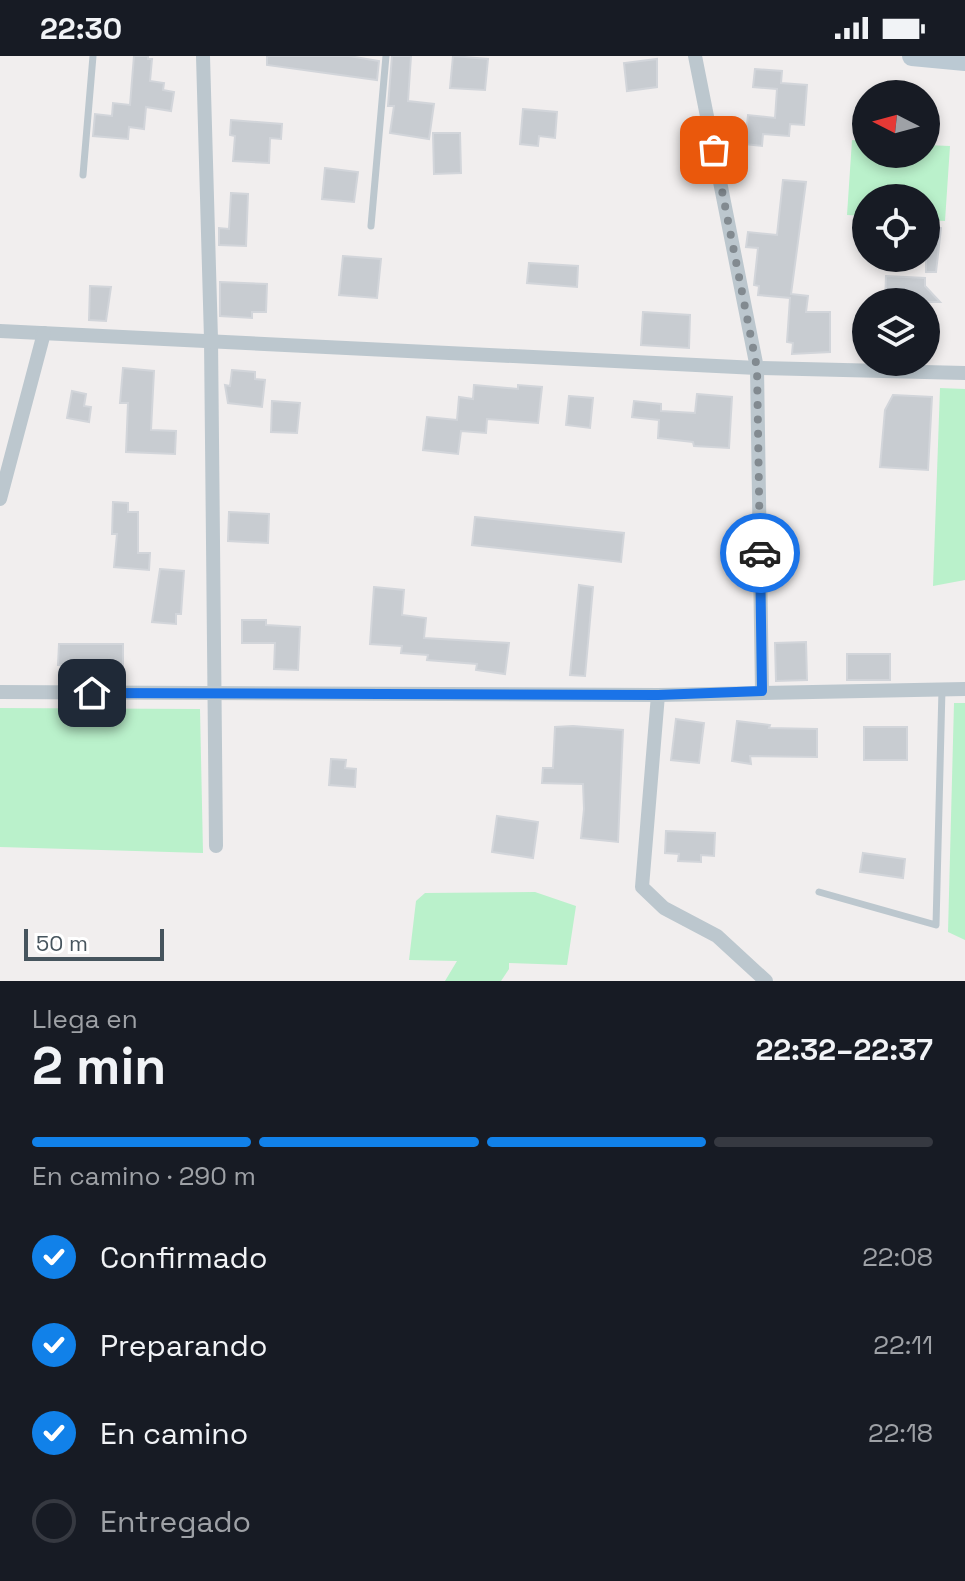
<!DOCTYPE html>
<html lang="es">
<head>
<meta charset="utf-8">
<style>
	:root { --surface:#171b24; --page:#20242c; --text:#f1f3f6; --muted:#9ea1a6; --line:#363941; --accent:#1181e9 }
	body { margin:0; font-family:"Space Grotesk",sans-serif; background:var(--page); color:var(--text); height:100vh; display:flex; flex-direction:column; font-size:30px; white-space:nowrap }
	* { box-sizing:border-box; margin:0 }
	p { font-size:26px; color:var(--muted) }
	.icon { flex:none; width:44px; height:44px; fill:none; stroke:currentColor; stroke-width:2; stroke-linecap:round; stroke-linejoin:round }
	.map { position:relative; height:925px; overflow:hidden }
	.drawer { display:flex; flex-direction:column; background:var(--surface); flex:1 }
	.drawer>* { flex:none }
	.needle { width:52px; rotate:276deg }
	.controls { position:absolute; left:852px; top:24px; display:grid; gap:16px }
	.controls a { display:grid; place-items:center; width:88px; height:88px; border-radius:50%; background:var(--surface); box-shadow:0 4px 12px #0003; font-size:40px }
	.scale { position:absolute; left:24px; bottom:20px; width:140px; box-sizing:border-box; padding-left:8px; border:4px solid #46545d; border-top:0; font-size:22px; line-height:28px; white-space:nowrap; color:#46545d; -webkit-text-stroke:6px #fff; paint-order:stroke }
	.pin { position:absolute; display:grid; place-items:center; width:68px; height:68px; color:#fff; margin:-34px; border-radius:16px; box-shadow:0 4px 12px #0006 }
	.courier { position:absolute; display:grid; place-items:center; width:80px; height:80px; margin:-40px; border:6px solid #1a73e8; border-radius:50%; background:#fff; color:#222; box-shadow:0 2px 10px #0007 }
	.headline em { font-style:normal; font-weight:700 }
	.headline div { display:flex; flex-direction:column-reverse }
	.headline { display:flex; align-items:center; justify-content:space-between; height:136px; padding:0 32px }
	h1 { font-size:52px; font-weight:700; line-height:60px }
	.bar { display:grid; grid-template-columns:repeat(4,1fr); gap:12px 8px; align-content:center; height:96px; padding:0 32px }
	.bar i { height:10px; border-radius:6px; background:var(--line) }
	.bar .current { background:var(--accent) }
	.bar p { grid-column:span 4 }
	ol { padding:0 32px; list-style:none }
	li { display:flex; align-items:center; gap:24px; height:88px }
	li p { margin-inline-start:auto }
	li .icon { padding:8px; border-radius:50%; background:var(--accent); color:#fff; stroke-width:4 }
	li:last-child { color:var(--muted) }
	li i { width:44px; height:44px; border:4px solid var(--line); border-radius:50% }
	.status { display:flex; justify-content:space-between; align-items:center; height:56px; padding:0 40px; background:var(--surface); direction:ltr }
	.status svg { height:22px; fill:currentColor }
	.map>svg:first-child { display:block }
	.green { fill:#baf1cb }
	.building { fill:#c8ccd1; stroke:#d2d5da; stroke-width:2 }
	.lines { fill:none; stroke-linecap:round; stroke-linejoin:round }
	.service { stroke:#bcc7ce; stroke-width:7 }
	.minor { stroke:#bcc7ce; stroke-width:14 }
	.secondary { stroke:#bbc9d3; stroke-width:20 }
	.done { stroke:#828a90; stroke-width:8; stroke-dasharray:0 14.4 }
	.route { stroke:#1a73e8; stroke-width:10 }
</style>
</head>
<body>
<div class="status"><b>22:30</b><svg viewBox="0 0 49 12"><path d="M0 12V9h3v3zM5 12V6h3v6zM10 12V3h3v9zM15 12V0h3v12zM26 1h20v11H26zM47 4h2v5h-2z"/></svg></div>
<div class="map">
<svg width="965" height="925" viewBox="0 0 965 925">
	<rect width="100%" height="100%" fill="#f1eeee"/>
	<!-- green -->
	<g class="green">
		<polygon points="852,84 866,85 866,98 926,98 926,89 950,90 945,165 926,164 926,142 866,142 866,160 847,159"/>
		<polygon points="940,332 965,333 965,524 933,530"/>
		<polygon points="954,647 965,647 965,884 948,876"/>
		<polygon points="0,652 200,653 203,797 0,791"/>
		<polygon points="535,836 576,850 567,909 509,907 509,913 501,925 445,925 457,905 409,904 416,845 425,837"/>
	</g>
	<!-- building -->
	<g class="building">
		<polygon points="134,0 148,0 148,3 152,3 150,25 164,27 163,34 174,36 171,55 146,51 144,73 129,71 128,83 93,80 95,58 112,60 113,47 130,49"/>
		<polygon points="267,0 349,0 379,5 377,24 267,9"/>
		<polygon points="392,0 411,0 408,45 434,48 429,83 390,77 394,50 388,50"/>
		<polygon points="453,0 488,3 485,34 450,32"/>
		<polygon points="657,3 657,31 627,35 624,7"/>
		<polygon points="755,13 782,15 781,27 807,29 804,69 790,68 789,80 763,78 762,90 745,88 748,59 775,62 777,33 753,31"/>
		<polygon points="523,53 557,56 555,82 539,80 538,90 520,88"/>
		<polygon points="231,64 282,68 281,83 270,82 269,107 233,105 235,80 230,79"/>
		<polygon points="433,77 460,77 461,117 434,118"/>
		<polygon points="325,112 358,116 354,146 322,143"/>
		<polygon points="783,124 806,126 791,238 808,240 806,256 830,256 830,296 792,298 793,287 787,286 790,242 758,239 759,230 754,229 758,192 746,191 748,176 777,179"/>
		<polygon points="231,137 248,138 246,190 219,189 219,172 229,173"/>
		<polygon points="926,170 941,172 936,216 926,216"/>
		<polygon points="343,200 381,203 377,242 339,239"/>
		<polygon points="529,207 578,210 577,231 527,227"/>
		<polygon points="886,220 925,222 925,230 940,246 885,246"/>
		<polygon points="220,226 267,228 266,256 252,256 252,262 220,260"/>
		<polygon points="90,230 111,231 106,265 89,264"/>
		<polygon points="643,256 690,259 689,292 641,289"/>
		<polygon points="123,312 154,315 151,374 176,375 175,398 126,396 128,347 120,347"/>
		<polygon points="232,314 255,316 255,323 265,324 262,351 228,347 225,329 230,330"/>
		<polygon points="474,329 518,333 518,329 542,331 538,367 487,363 486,377 461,375 458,398 423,394 427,361 457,364 459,341 473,343"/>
		<polygon points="72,335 86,338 84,350 91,351 89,366 67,362"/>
		<polygon points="697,338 732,341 729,392 694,390 693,386 658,382 659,364 632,361 634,345 661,348 661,355 695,357"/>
		<polygon points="893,339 932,341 928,414 880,411 885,354"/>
		<polygon points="569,340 593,342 590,372 566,369"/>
		<polygon points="272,345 300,347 297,377 271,376"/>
		<polygon points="113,446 128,447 128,456 138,456 138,497 150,497 149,514 114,511 117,478 112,478"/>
		<polygon points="229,456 269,458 268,487 228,485"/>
		<polygon points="475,461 624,477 621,506 472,489"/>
		<polygon points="160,513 184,515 181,558 176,558 176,568 152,566"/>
		<polygon points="579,529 593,531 585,620 570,619"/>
		<polygon points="374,531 404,534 402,559 426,562 424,582 509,587 505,618 476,614 477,608 427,604 428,599 401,597 402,590 370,588"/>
		<polygon points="242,564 266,564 266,569 300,571 298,614 274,613 275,587 242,587"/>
		<polygon points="806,586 807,624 776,625 775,587"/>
		<polygon points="59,588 123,588 123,623 87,623 87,610 58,609"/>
		<rect x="847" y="598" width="43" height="26"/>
		<polygon points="676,663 704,667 699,707 671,704"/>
		<polygon points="737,665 770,669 769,672 817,673 817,701 750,700 751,708 732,705"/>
		<polygon points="573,670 623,674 618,786 581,782 584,753 583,728 542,727 543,712 553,712 555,671"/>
		<rect x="864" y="671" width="43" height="33"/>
		<polygon points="331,703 346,704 345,712 356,713 355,731 329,729"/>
		<polygon points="497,760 538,766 533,802 492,796"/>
		<polygon points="666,775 715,777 714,800 701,799 701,806 678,805 679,798 665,797"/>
		<polygon points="863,797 905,803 903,822 860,816"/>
	</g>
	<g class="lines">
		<!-- service -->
		<g class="service">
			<polyline points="83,119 93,0"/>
			<polyline points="371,170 386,0"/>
			<polyline points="819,836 936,869 942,633"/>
		</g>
		<!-- minor -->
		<g class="minor">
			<polyline points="203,0 211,283 216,790"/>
			<polyline points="695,0 757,312 762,635"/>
			<polyline points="0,275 757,312 965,317"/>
			<polyline points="0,443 44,277"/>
			<polyline points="0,636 658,639 965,633"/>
			<polyline points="658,639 642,831 664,852 717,880 766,925"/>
		</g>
		<!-- secondary -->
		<polyline class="secondary" points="912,0 965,5"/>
	</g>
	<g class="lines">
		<!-- done -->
		<polyline class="done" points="714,94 757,312 760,497"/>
		<!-- route -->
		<polyline class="route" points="92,637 658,639 762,635 760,497"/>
	</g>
</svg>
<div class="controls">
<a><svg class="needle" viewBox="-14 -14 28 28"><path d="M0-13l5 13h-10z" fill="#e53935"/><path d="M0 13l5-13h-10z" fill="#9ea1a6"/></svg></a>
<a><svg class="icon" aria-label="locate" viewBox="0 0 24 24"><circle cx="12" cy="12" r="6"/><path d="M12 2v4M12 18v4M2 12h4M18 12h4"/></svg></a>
<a><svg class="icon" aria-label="layers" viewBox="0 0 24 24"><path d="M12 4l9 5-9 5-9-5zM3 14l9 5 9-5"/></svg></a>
</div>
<div class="scale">50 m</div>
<div class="pin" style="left:714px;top:94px;background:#ea580c"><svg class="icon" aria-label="bag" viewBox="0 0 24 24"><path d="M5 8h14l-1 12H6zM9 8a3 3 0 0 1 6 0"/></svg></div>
<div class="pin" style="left:92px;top:637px;background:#1f2937"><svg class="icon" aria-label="home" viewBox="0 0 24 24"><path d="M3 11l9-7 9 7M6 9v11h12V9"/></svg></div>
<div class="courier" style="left:760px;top:497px"><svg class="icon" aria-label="car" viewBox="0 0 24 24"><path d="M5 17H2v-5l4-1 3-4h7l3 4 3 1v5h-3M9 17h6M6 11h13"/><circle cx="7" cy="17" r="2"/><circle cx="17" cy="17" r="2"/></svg></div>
</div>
<section class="drawer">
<div class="headline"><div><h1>2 min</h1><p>Llega en</p></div><em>22:32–22:37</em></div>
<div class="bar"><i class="current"></i><i class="current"></i><i class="current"></i><i></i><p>En camino · 290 m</p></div>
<ol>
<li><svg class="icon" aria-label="check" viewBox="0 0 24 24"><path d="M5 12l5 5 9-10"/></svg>Confirmado<p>22:08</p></li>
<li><svg class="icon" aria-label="check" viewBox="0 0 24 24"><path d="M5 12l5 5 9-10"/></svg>Preparando<p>22:11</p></li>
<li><svg class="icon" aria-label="check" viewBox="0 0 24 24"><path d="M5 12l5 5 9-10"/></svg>En camino<p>22:18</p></li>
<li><i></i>Entregado</li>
</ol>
</section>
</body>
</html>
